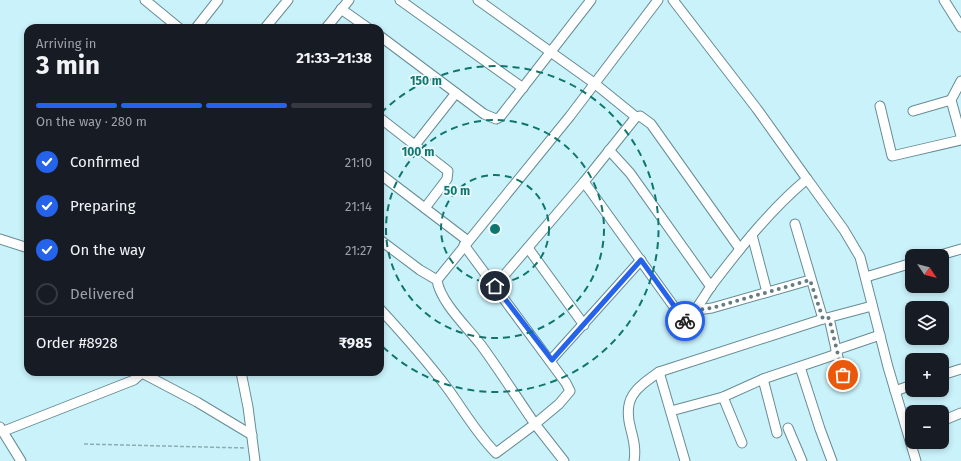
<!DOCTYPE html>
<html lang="en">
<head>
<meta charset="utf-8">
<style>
	:root { --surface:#171b24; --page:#242831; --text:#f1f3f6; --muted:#9ea1a6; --line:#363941; --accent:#2563eb }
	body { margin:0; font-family:"Fira Sans",sans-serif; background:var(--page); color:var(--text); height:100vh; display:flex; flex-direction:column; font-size:15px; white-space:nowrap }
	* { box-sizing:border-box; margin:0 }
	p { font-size:13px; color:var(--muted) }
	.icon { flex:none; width:22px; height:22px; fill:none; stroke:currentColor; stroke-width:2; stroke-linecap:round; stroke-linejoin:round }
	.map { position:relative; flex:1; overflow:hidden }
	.details { position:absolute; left:24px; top:24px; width:360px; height:352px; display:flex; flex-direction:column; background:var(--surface); border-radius:12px; box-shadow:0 2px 6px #0003 }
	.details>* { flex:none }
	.needle { width:26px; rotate:125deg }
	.buttons { position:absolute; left:905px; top:249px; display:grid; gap:8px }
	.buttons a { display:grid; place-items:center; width:44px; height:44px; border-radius:8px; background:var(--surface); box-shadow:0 2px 6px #0003; font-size:20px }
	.pin { position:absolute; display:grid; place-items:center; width:34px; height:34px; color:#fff; margin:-17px; border:2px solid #fff; border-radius:50%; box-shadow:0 1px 4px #0007 }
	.courier { position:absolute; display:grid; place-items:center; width:40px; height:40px; margin:-20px; border:3px solid #2563eb; border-radius:50%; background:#fff; color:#222; box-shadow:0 1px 5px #0007 }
	.summary em { font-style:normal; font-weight:700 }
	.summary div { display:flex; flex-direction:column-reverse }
	.summary { display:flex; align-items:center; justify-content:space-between; height:68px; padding:0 12px }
	h1 { font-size:26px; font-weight:700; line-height:30px }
	.bar { display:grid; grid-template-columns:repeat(4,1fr); gap:6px 4px; align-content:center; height:48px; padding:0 12px }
	.bar i { height:5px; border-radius:3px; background:var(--line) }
	.bar .active { background:var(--accent) }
	.bar p { grid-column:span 4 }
	.line { display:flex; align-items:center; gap:10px; padding:0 12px; border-top:1px solid var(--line) }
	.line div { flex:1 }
	ol { padding:0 12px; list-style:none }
	li { display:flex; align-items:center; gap:12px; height:44px }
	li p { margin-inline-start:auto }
	li .icon { padding:4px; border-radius:50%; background:var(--accent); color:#fff; stroke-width:4 }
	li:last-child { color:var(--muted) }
	li i { width:22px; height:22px; border:2px solid var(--line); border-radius:50% }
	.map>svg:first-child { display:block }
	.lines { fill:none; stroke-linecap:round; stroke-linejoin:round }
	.minor-casing { stroke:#678c94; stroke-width:11 }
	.path { stroke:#8eadb3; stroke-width:1.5; stroke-dasharray:4 2; stroke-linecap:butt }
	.minor { stroke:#fff; stroke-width:9 }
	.done { stroke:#647c82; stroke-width:4; stroke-dasharray:0 7.2 }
	.route { stroke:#2563eb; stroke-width:5 }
	.ring { fill:none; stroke:#0f766e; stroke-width:2; stroke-dasharray:7 5 }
	.centre { fill:#0f766e; stroke:#ebfafe; stroke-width:2 }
	.ring-label { font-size:12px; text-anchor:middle; font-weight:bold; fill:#0f766e; stroke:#ebfafe; stroke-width:3.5; stroke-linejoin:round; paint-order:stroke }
</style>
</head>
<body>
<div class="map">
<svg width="961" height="461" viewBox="0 0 961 461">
	<rect width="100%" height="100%" fill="#caf2fa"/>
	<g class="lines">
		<defs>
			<g id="minor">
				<polyline points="145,0 179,28"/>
				<polyline points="400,0 523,88"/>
				<polyline points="478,0 594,83 636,117"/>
				<polyline points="673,0 757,109 807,179"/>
				<polyline points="944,0 961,27"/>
				<polyline points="341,9 368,28"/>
				<polyline points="196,28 218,0"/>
				<polyline points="265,28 288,0"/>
				<polyline points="326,28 349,0"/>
				<polyline points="380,36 484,114 496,119 500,117 591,0"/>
				<polyline points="951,100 961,81"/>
				<polyline points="880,106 892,156 961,140"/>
				<polyline points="913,111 951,100 961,136"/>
				<polyline points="380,118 448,171 447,179 425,208"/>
				<polyline points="415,145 456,93"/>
				<polyline points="609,150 630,173 711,287"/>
				<polyline points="380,174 468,241"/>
				<path d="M 584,182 L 685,322 C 698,309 702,299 712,285 C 741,247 770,210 807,179 L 844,230 L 860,257 L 888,367 L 916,461"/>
				<polyline points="795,224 823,319 872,306"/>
				<polyline points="752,235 767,292"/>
				<polyline points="0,239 28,248"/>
				<polyline points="380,240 420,270 437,280"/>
				<polyline points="464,245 566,383 570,391 559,404 535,424 564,461"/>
				<polyline points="528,248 584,325"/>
				<polyline points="937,256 961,249"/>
				<polyline points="866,277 912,263"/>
				<polyline points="495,286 584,182 636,117 640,116 651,124 740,249"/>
				<path d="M 380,309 C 404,335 427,361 448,389 C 464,411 477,434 496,453 L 535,424 C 517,398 500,371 481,345 C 468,328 440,302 437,280 L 570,116 L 658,0"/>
				<polyline points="697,310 712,308 810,280"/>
				<polyline points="829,318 837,354 846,386"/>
				<polyline points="836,350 880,335"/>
				<polyline points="551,360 641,260"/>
				<polyline points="800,367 820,429 832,461"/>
				<polyline points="241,372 248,407 255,461"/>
				<polyline points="142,373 197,402 252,435"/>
				<polyline points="942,375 961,369"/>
				<polyline points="763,379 777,433"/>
				<polyline points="895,391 912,385"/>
				<polyline points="723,397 742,443"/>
				<polyline points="671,411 723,397 763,379 837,354"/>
				<polyline points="942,421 961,413"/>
				<polyline points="0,427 21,461"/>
				<polyline points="788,428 802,461"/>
				<polyline points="4,431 134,380 143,372"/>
				<path d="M 634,461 C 636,450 634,441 631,430 C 622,398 635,389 659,372"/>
				<polyline points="685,461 659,372 823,319"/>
			</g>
		</defs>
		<!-- minor casing -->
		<use href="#minor" class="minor-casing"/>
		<!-- path -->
		<polyline class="path" points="84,444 245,448"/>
		<!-- minor -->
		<use href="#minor" class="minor"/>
	</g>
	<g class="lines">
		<!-- done -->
		<polyline class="done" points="685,321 697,310 712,308 810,280 823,319 829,318 843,375"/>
		<!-- route -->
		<polyline class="route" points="495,286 552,360 641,260 685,321"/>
	</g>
	<!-- distance rings -->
	<g class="ring">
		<circle cx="495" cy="229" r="54"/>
		<circle cx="495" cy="229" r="109"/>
		<path d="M381 113A163 163 0 1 1 381 345"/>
	</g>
	<circle cx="495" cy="229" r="6" class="centre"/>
	<g class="ring-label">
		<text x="426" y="85">150 m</text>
		<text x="418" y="156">100 m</text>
		<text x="457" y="195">50 m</text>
	</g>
</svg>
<div class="buttons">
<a><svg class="needle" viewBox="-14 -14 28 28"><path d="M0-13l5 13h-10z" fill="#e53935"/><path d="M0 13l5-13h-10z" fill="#9ea1a6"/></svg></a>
<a><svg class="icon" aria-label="layers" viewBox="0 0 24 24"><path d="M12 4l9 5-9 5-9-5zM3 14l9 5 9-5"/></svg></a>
<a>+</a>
<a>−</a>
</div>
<div class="pin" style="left:843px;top:375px;background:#ea580c"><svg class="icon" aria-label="bag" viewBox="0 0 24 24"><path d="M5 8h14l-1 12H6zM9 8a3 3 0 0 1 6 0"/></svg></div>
<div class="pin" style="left:495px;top:286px;background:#1f2937"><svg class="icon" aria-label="home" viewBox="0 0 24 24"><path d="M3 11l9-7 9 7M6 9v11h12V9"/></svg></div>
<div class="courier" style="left:685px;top:321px"><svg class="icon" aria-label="bike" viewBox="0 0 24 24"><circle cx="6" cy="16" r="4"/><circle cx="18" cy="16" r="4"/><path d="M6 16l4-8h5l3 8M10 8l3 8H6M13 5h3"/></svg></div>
<section class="details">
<div class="summary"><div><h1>3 min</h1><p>Arriving in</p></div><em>21:33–21:38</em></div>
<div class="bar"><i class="active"></i><i class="active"></i><i class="active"></i><i></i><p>On the way · 280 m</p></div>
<ol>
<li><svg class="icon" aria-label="check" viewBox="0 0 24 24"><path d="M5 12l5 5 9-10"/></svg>Confirmed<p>21:10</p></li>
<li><svg class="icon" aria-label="check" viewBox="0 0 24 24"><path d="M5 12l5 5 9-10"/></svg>Preparing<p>21:14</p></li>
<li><svg class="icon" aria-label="check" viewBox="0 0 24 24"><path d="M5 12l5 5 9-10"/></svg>On the way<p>21:27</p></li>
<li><i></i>Delivered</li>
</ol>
<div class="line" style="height:52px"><div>Order #8928</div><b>₹985</b></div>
</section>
</div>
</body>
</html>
